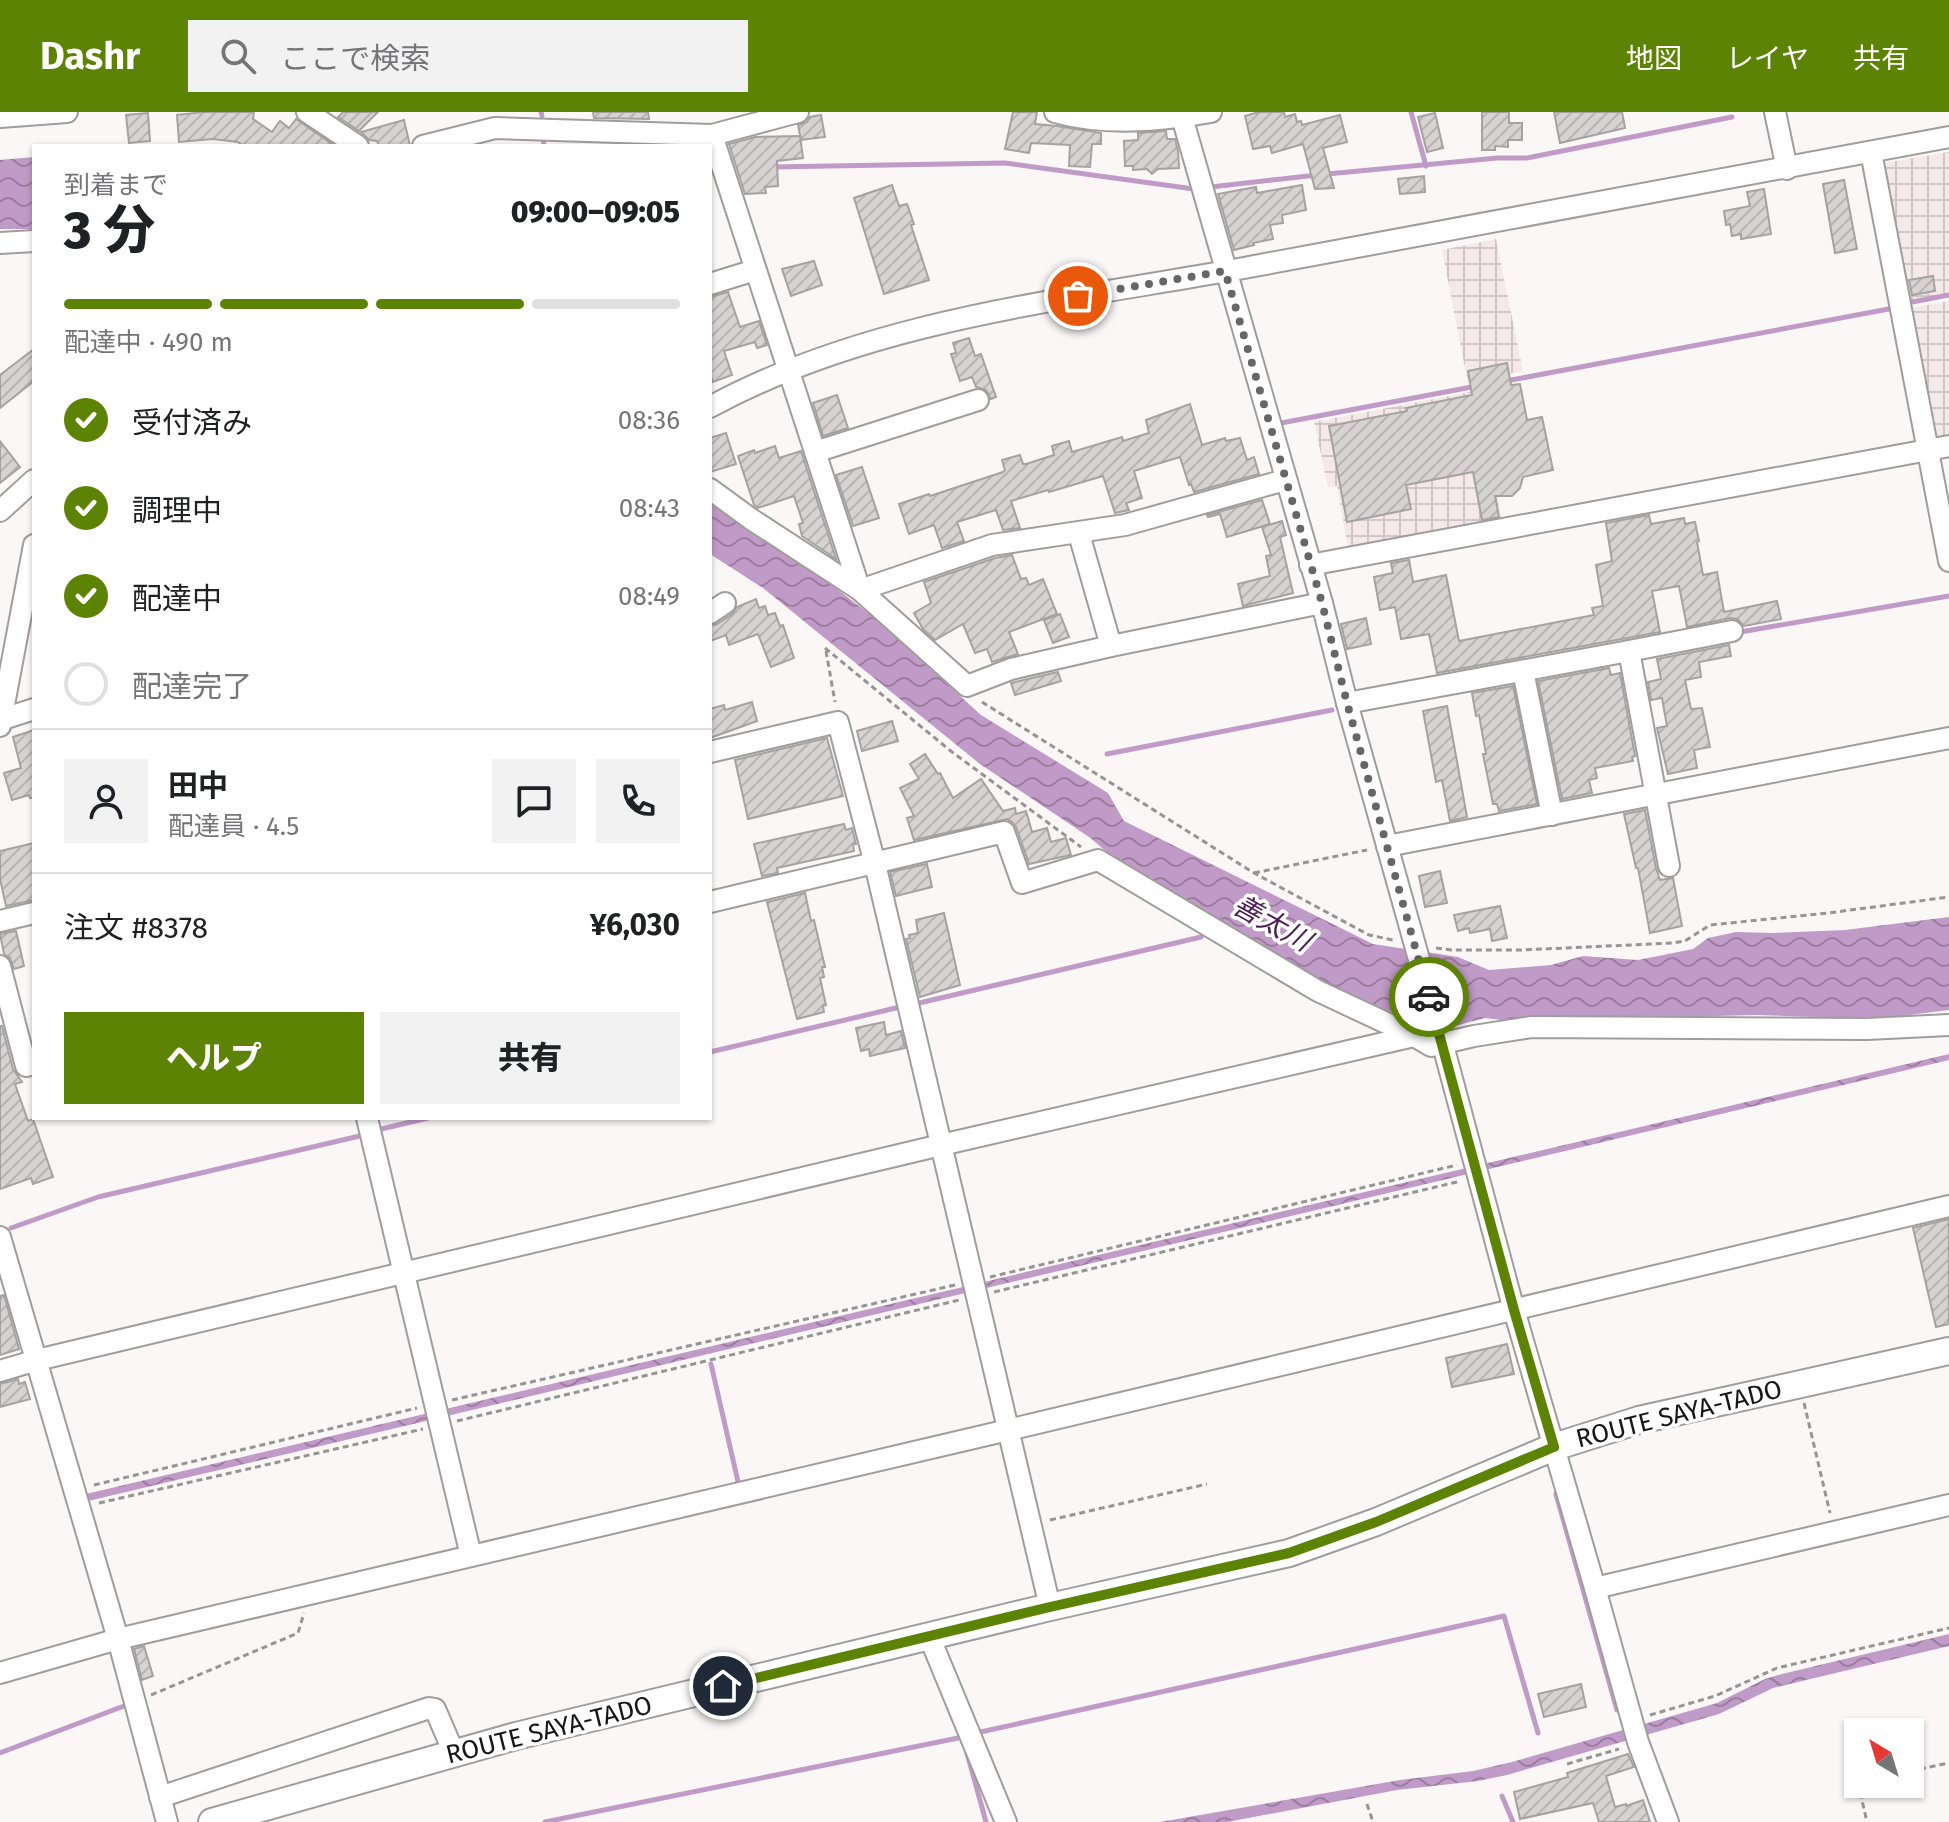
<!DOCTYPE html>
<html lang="ja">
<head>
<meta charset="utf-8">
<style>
	:root { --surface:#fff; --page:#f2f2f2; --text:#202124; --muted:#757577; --line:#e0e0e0; --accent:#5c8304 }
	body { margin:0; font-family:"Fira Sans","Noto Sans JP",sans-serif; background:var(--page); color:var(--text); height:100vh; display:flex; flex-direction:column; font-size:30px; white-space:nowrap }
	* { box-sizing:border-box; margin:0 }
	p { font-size:26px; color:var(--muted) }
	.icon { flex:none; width:44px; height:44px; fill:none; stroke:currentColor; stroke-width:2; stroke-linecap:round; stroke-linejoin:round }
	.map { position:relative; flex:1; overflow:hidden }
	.drawer { position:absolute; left:32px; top:32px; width:680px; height:976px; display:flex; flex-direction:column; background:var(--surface); border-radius:0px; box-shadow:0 2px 6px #0004 }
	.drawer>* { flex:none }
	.needle { width:52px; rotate:322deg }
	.tools { position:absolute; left:1844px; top:1606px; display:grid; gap:16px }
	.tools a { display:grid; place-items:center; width:80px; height:80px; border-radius:0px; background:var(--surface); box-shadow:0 2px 6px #0004; font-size:40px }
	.pin { position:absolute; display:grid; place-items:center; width:68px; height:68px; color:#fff; margin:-34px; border:4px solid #fff; border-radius:50%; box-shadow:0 2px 8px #0007 }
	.courier { position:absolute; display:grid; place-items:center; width:80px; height:80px; margin:-40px; border:6px solid #5c8304; border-radius:50%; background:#fff; color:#222; box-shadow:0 2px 10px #0007 }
	.head em { font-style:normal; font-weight:800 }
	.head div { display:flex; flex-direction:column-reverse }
	.head { display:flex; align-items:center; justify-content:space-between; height:136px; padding:0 32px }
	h1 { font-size:52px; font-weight:800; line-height:60px }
	.bar { display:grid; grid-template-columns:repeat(4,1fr); gap:12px 8px; align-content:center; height:96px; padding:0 32px }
	.bar i { height:10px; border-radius:6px; background:var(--line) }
	.bar .current { background:var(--accent) }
	.bar p { grid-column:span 4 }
	.line { display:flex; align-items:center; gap:20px; padding:0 32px; border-top:2px solid var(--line) }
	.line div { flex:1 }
	.round { display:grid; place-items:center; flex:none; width:84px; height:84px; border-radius:0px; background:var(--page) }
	ol { padding:0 32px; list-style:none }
	li { display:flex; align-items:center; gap:24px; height:88px }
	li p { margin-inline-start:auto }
	li .icon { padding:8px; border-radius:50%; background:var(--accent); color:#fff; stroke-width:4 }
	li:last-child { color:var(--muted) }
	li i { width:44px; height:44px; border:4px solid var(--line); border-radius:50% }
	.action { display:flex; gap:16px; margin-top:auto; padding:16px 32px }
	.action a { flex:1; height:92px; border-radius:0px; background:var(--accent); color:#fff; font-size:32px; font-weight:800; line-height:92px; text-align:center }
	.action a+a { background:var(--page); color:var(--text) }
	header { display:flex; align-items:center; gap:48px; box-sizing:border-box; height:112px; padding:0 40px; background:var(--accent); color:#fff }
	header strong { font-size:38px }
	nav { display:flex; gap:44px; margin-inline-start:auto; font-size:28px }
	.search { width:560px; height:72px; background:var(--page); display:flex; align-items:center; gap:20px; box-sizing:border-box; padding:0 28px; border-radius:0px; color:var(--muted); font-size:30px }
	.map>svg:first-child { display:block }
	.industrial { fill:url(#industrial-grid) }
	.water { fill:url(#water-waves) }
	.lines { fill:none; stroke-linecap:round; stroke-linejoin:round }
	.stream { stroke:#c19bc7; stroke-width:5 }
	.building { fill:url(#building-hatch); stroke:#a6a2a1; stroke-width:2 }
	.minor-casing { stroke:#a09d9d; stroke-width:24 }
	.major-casing { stroke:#a09d9d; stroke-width:30 }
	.path { stroke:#979494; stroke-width:3; stroke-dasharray:6 4; stroke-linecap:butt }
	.minor { stroke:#fff; stroke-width:20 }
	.major { stroke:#fff; stroke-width:26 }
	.done { stroke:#676565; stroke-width:8; stroke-dasharray:0 14.4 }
	.route { stroke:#5c8304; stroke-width:10 }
	.labels { text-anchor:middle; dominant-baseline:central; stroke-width:7; stroke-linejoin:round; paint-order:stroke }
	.street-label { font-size:26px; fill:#171616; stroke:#fff }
	.water-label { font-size:28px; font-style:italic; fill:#4e1f56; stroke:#fff }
</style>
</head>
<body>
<header>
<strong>Dashr</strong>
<div class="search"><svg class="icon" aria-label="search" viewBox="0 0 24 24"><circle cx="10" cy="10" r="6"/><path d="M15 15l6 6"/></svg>ここで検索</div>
<nav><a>地図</a><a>レイヤ</a><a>共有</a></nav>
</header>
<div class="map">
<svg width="1949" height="1710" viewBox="0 0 1949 1710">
	<defs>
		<pattern id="industrial-grid" width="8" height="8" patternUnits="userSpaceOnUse" patternTransform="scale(2)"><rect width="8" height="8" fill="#f4e8e9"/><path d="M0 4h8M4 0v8" fill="none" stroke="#d0c6c7"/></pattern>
		<pattern id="water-waves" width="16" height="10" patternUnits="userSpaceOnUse" patternTransform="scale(2)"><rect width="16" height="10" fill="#c19bc7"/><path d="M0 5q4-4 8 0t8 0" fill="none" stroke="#9c7da1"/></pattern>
		<pattern id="building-hatch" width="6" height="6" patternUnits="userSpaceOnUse" patternTransform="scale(2)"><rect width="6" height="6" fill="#d7d3d2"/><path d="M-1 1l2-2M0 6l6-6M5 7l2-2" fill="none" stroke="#b8b4b4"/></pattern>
	</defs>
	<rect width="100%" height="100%" fill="#fbf7f7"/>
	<!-- industrial -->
	<g class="industrial">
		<polygon points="1949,40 1949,183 1906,191 1878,52"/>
		<polygon points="1496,127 1523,259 1468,271 1442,138"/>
		<polygon points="1949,189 1949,324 1932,327 1905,197"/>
		<polygon points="1475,279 1502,408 1348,435 1337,374 1328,375 1314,310"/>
	</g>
	<!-- water -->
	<g class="water">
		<polygon points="34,45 34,117 0,117 0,48"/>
		<polygon points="710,386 786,438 876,507 981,603 1108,681 1124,709 1373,832 1458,845 1489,858 1551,853 1583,844 1638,848 1693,837 1708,826 1736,820 1773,821 1845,818 1949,805 1949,898 1877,907 1756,903 1509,909 1485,906 1447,916 1429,915 1324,873 1138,766 1089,725 980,652 763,476 710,442"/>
		<polygon points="1949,942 1949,948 88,1389 86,1382"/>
		<polygon points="1949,1522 1949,1534 1773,1576 1719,1602 1507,1663 1478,1669 1397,1678 1227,1710 1160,1710 1400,1668 1473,1659 1512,1650 1717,1591 1765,1567 1782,1562"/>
	</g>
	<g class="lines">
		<!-- stream -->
		<g class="stream">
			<polyline points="541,0 542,4"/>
			<polyline points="1411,0 1426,54"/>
			<polyline points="543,25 544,34"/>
			<polyline points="771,55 1005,51 1194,77"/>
			<polyline points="1327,62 1497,46 1527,46 1732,5"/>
			<polyline points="1211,75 1317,63"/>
			<polyline points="1907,191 1949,183"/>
			<polyline points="1506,269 1894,196"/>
			<polyline points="1281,311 1477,274"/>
			<polyline points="1740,520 1949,484"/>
			<polyline points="1107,642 1332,598"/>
			<polyline points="915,892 1201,825"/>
			<polyline points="710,940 900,895"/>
			<polyline points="377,1018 428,1006"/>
			<polyline points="11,1116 98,1085 364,1023"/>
			<polyline points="711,1252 739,1374"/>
			<polyline points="1556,1382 1617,1598"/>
			<polyline points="976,1621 1504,1504 1538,1621"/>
			<polyline points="0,1641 124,1594"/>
			<polyline points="967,1641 986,1710"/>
			<polyline points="1502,1684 1513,1710"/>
			<polyline points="545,1710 963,1625"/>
		</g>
	</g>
	<!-- building -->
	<g class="building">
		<polygon points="203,0 254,0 253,7 272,20 280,9 289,16 296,7 335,34 243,34 238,30 213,27 179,30 177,3"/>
		<polygon points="343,0 378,0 359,19 338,5"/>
		<polygon points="593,0 648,0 649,7 594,6"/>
		<polygon points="1013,0 1037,0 1035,12 1057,14 1101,21 1101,32 1092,32 1090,55 1069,54 1070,33 1031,31 1029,41 1005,37"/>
		<polygon points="1259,0 1284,0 1285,5 1295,2 1297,10 1301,9 1302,13 1340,3 1347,30 1323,36 1334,76 1315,77 1303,32 1272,41 1270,34 1253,37 1245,4"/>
		<polygon points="1482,0 1509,0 1509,11 1522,11 1522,28 1508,28 1508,35 1495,34 1495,38 1482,38"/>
		<polygon points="1554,0 1622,0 1625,16 1560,31"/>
		<polygon points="148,1 150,29 129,31 126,3"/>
		<polygon points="1435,1 1443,36 1427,40 1418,5"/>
		<polygon points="821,3 825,25 801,28 798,13 807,10 810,5"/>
		<polygon points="404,8 410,34 379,34 377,29 369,28 361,20"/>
		<polygon points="1166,19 1167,27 1175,27 1178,39 1179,56 1158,57 1152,62 1147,57 1133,58 1133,54 1125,54 1124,29 1138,28 1138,21"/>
		<polygon points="800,24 803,46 777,49 778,74 765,75 766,81 745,82 729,32 755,25"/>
		<polygon points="1424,64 1425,80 1400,82 1398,67"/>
		<polygon points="1844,68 1857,137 1835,141 1823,72"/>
		<polygon points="892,73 899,94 907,92 914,112 911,113 929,168 884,182 854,86"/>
		<polygon points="1302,73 1306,98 1282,103 1283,111 1270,113 1273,127 1253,131 1254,133 1234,138 1218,82 1256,75 1257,81"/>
		<polygon points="1764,77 1771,122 1741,127 1741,122 1732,124 1730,112 1726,113 1724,99 1750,94 1747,80"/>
		<polygon points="814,149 822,173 791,184 782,157"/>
		<polygon points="1933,164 1935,179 1912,183 1909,168"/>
		<polygon points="728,180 740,215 759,209 767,233 757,236 755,230 724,239 732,263 713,270 710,262 710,185"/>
		<polygon points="969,226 975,244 981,242 996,285 991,287 986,278 976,275 972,265 960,269 951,242 956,241 953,231"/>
		<polygon points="34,237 34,269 0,296 0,263"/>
		<polygon points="1507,251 1511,273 1520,272 1527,308 1542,305 1553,358 1523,365 1520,376 1512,384 1495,384 1499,405 1482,408 1473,360 1406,373 1411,397 1347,410 1329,314 1407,299 1406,296 1472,283 1468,259"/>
		<polygon points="837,283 848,316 823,324 813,291"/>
		<polygon points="1190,292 1202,333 1225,326 1226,329 1240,326 1247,348 1254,345 1259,362 1194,380 1191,372 1189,373 1180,345 1134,359 1142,386 1126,391 1129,398 1115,401 1103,364 1049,380 1048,378 1011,389 1020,416 1003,418 996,398 957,410 964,429 942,436 934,413 909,422 899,392 929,382 930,384 1003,360 1005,358 1002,348 1020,343 1023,352 1026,352 1054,343 1052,334 1069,329 1072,340 1122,325 1123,329 1149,321 1146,308"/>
		<polygon points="726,321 736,352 710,360 710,326"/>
		<polygon points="0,329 20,355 0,371"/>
		<polygon points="775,334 779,346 801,339 836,447 802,424 799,412 803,411 794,384 758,396 754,393 738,344 754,338 755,341"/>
		<polygon points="862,355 879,406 853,414 836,363"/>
		<polygon points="1262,388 1270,412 1227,425 1220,402 1208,405 1207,403"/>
		<polygon points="1649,403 1651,412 1684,406 1685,412 1695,410 1699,429 1697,430 1703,463 1717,460 1724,500 1777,489 1781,507 1744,514 1737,507 1730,506 1687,515 1679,474 1652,479 1660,520 1437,561 1429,522 1401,527 1395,495 1380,498 1374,465 1393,461 1391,451 1409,448 1413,470 1446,463 1459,529 1594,503 1592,496 1603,494 1596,453 1612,449 1606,411"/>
		<polygon points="1282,409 1286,423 1280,425 1293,481 1243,494 1238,472 1270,464 1266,444 1271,443 1262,415"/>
		<polygon points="1012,443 1021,467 1026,466 1029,473 1043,467 1057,502 1009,520 1018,542 992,550 987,537 975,541 963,512 935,528 923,517 914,501 931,491 924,470 995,446"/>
		<polygon points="756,487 759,496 765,494 768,503 775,501 780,514 783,513 794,546 771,555 758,522 729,533 726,523 710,529 710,514 717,512 732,502 737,495"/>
		<polygon points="1060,502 1069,525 1053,531 1044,508"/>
		<polygon points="1366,506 1371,532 1347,537 1341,512"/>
		<polygon points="1729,533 1731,544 1699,550 1701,565 1685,568 1691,597 1702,596 1710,635 1694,638 1697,656 1668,662 1657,616 1667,614 1662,586 1651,588 1648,570 1661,567 1657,547"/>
		<polygon points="1609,556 1611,563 1620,561 1635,644 1632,645 1633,649 1595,656 1597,666 1589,668 1592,681 1562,687 1538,569"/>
		<polygon points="1058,560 1061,569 1015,583 1011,571"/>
		<polygon points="1513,574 1537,692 1499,699 1497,692 1493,692 1483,642 1486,642 1479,603 1476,604 1472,581"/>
		<polygon points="752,590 757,609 710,626 710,597 724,593 725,598"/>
		<polygon points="1447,594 1467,705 1450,709 1442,668 1436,670 1423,599"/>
		<polygon points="892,609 898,629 862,639 857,619"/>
		<polygon points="34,618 34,686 30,686 29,683 12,688 4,661 21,656 13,625"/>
		<polygon points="827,626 843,684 748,707 735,648"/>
		<polygon points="925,642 938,662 940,661 953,686 981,667 1003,699 1015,696 1016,702 1026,699 1032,720 1047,716 1051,730 1066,726 1071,743 1029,752 1016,715 1012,710 1007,707 914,728 907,706 914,704 900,676 919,667 910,652"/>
		<polygon points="1645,698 1656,756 1660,768 1673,766 1682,814 1650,821 1638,756 1636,756 1624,702"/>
		<polygon points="844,712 846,718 852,716 856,732 853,732 854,739 777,756 778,761 762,764 754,732"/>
		<polygon points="34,731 34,788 6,794 0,767 0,739"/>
		<polygon points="927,752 932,775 896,784 890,760"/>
		<polygon points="1440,759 1447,791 1425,795 1419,764"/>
		<polygon points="805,781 811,809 814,808 825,855 822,855 824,865 820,866 826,893 823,894 824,900 797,907 767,790"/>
		<polygon points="1500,794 1507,826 1492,829 1490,817 1470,821 1469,816 1458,819 1454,803"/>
		<polygon points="944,801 960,873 920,885 906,827 910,826 909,823 918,821 916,808"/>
		<polygon points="16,819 24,854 14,857 10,846 4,842 0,822"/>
		<polygon points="884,910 886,923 901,919 905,936 870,944 869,937 861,939 856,916"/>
		<polygon points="0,914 2,914 13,957 22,970 15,972 28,1009 33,1007 53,1065 33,1072 31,1066 0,1077"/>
		<polygon points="1949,1107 1949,1212 1936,1215 1913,1116"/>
		<polygon points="4,1183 19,1237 0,1243 0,1184"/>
		<polygon points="1507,1232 1514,1262 1452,1275 1446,1246"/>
		<polygon points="18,1267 19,1272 25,1270 30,1287 0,1295 0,1272"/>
		<polygon points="144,1534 153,1564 142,1568 134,1537"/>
		<polygon points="1581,1572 1586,1595 1544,1605 1538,1582"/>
		<polygon points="1628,1642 1634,1655 1606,1664 1615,1695 1626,1692 1626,1694 1643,1688 1650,1710 1599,1710 1593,1691 1520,1707 1514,1680 1568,1665 1567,1661"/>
	</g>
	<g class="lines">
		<defs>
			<g id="minor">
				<polyline points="307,0 358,34"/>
				<path d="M 1055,0 C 1106,14 1160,9 1211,0"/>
				<polyline points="1775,0 1787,57"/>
				<polyline points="0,5 67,0"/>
				<polyline points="1182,5 1322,491 1347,591 1440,922 1514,1198 1595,1476 1638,1630 1668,1710"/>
				<polyline points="712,23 860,478 992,433 1125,413 1285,368"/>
				<polyline points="423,34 495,16 712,23 798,0"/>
				<polyline points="1871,40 1949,449"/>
				<polyline points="0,131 34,129"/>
				<polyline points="710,172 755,158"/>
				<path d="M 710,295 C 868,209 1058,189 1233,158 C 1472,114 1711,71 1949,25"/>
				<polyline points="815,340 978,288"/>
				<polyline points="710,377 751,407 860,478 967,574 1011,557 1111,534"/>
				<polyline points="0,399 34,368"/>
				<polyline points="1079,422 1111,534 1322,491"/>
				<polyline points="1310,453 1949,334"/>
				<polyline points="710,501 725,491"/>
				<polyline points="1629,539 1732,519"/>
				<polyline points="1523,559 1552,703"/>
				<polyline points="1347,591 1629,539 1669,754"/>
				<polyline points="0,608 34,597"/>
				<polyline points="0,614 34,433"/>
				<polyline points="710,640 838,610 875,752 1050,1495"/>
				<polyline points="1387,734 1949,626"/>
				<polyline points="710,790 1004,720 1022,771 1098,748 1318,879 1414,924 1431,934 1474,924 1532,915 1867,917 1949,913"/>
				<polyline points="0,809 34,801"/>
				<polyline points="0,854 26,954 34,952"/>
				<polyline points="367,1006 471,1444"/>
				<polyline points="0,1125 118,1527 167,1710"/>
				<polyline points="0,1259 37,1248 941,1033 1414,924"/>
				<polyline points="1595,1476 1949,1393"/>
				<polyline points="929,1524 1006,1710"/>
				<polyline points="0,1561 118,1527 1008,1318 1949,1094"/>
				<polyline points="160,1685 429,1596 435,1597 454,1641"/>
			</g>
			<polyline id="major" points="212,1710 516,1624 1050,1495 1289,1441 1376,1410 1554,1335 1639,1308 1949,1239"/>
		</defs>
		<!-- minor casing -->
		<use href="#minor" class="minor-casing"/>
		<!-- major casing -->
		<use href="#major" class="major-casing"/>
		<!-- path -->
		<g class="path">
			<polyline points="825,536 952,640 1081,735"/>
			<polyline points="826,539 835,590"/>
			<polyline points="982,590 1254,761 1369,823 1393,828"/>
			<polyline points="1254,761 1367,738"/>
			<polyline points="1436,836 1451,838 1522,838 1673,831 1685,829 1710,813 1828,801 1949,785"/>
			<polyline points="990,1165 1457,1053"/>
			<polyline points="994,1180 1461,1069"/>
			<polyline points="452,1288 955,1173"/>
			<polyline points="1804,1291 1830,1401"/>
			<polyline points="457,1309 959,1188"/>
			<polyline points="94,1373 417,1296"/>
			<polyline points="99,1391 423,1317"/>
			<polyline points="1050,1408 1207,1372"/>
			<polyline points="151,1583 298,1521 304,1501"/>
			<polyline points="1650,1603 1715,1584 1777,1556 1949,1516"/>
			<polyline points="1567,1652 1619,1637"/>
			<polyline points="1910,1659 1949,1651"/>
			<polyline points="1858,1671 1867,1710"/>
			<polyline points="1367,1692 1373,1710"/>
		</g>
		<!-- minor -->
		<use href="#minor" class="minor"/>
		<!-- major -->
		<use href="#major" class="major"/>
	</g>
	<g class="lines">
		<!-- done -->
		<polyline class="done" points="1078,184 1225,159 1322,491 1347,591 1429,885"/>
		<!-- route -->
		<polyline class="route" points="723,1574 1050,1495 1289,1441 1376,1410 1554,1335 1514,1198 1429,885"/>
	</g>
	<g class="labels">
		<!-- street labels -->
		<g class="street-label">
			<text transform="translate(1679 1302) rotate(-14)">ROUTE SAYA-TADO</text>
			<text transform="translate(549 1618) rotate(-14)">ROUTE SAYA-TADO</text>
		</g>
		<!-- water labels -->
		<g class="water-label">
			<text transform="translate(1272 811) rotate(29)">善太川</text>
		</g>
	</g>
</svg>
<div class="tools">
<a><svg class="needle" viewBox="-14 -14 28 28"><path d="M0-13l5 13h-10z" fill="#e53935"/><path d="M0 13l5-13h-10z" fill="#757577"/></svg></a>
</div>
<div class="pin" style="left:1078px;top:184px;background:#ea580c"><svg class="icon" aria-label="bag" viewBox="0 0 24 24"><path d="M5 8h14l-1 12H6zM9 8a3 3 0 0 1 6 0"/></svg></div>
<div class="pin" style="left:723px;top:1574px;background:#1f2937"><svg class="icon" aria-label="home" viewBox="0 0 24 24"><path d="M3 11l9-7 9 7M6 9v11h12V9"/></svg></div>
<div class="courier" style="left:1429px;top:885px"><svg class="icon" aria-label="car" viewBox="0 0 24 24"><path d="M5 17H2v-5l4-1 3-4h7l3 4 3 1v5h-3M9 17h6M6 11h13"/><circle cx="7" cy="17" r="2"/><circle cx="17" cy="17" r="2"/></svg></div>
<section class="drawer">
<div class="head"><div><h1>3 分</h1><p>到着まで</p></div><em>09:00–09:05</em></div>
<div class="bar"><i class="current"></i><i class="current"></i><i class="current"></i><i></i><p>配達中 · 490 m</p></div>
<ol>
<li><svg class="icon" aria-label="check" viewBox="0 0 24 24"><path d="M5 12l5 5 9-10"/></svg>受付済み<p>08:36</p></li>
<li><svg class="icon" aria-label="check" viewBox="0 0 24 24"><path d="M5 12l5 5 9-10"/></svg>調理中<p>08:43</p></li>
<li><svg class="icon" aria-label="check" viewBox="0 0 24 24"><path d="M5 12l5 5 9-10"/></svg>配達中<p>08:49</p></li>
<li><i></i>配達完了</li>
</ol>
<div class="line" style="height:144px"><a class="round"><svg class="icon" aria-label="person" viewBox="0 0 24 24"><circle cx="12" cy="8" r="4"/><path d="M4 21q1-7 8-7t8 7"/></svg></a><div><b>田中</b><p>配達員 · 4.5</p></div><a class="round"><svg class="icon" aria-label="chat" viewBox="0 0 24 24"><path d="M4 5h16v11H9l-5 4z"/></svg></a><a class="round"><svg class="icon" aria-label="phone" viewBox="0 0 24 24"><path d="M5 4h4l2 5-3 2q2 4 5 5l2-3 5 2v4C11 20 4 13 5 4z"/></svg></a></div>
<div class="line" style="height:104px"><div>注文 #8378</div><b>¥6,030</b></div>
<div class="action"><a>ヘルプ</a><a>共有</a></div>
</section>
</div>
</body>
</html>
